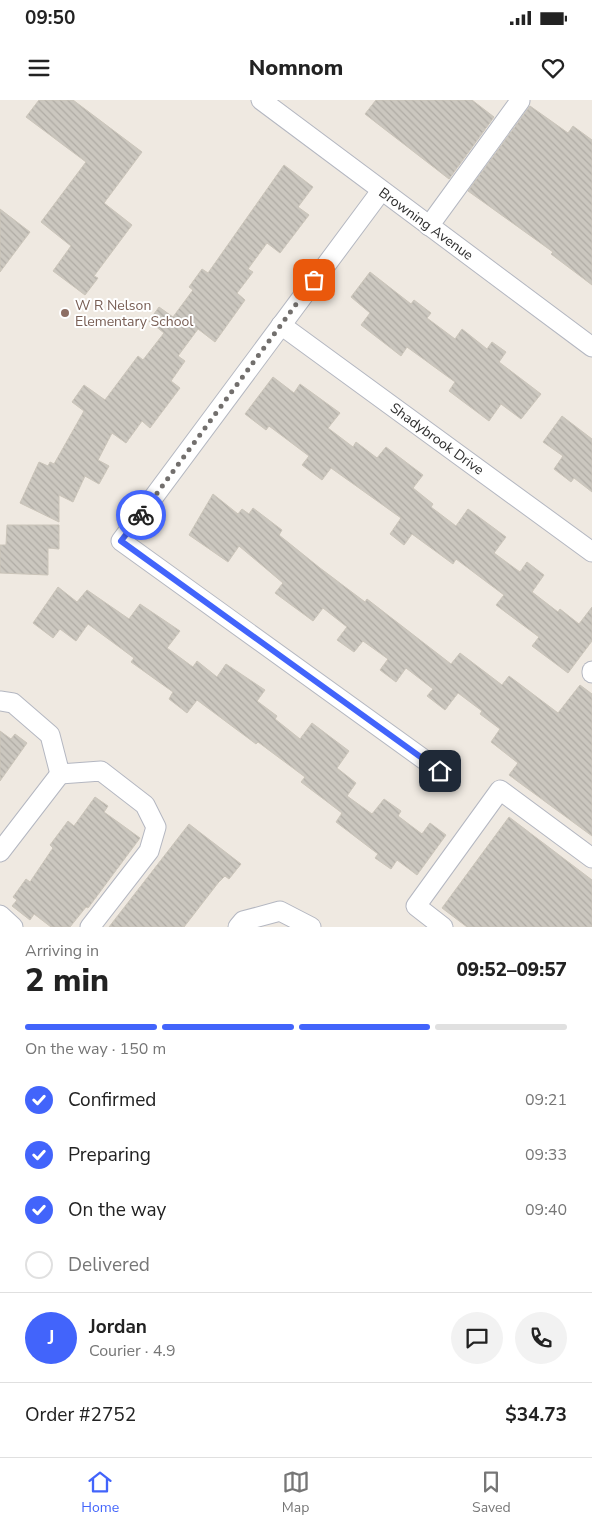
<!DOCTYPE html>
<html lang="en">
<head>
<meta charset="utf-8">
<style>
	:root { --surface:#fff; --page:#f2f2f2; --text:#222; --muted:#767676; --line:#e0e0e0; --accent:#4264fb }
	body { margin:0; font-family:"Nunito Sans",sans-serif; background:var(--page); color:var(--text); height:100vh; display:flex; flex-direction:column; font-size:19px; white-space:nowrap }
	* { box-sizing:border-box; margin:0 }
	p { font-size:16px; color:var(--muted) }
	.icon { flex:none; width:28px; height:28px; fill:none; stroke:currentColor; stroke-width:2; stroke-linecap:round; stroke-linejoin:round }
	.map { position:relative; height:827px; overflow:hidden }
	.side { display:flex; flex-direction:column; background:var(--surface); flex:1 }
	.side>* { flex:none }
	.pin { position:absolute; display:grid; place-items:center; width:42px; height:42px; color:#fff; margin:-21px; border-radius:10px; box-shadow:0 2px 8px #0006 }
	.courier { position:absolute; display:grid; place-items:center; width:50px; height:50px; margin:-25px; border:4px solid #4264fb; border-radius:50%; background:#fff; color:#222; box-shadow:0 1px 6px #0007 }
	.headline em { font-style:normal; font-weight:800 }
	.headline div { display:flex; flex-direction:column-reverse }
	.headline { display:flex; align-items:center; justify-content:space-between; height:85px; padding:0 25px }
	h1 { font-size:32px; font-weight:800; line-height:38px }
	.bar { display:grid; grid-template-columns:repeat(4,1fr); gap:8px 5px; align-content:center; height:60px; padding:0 25px }
	.bar i { height:6px; border-radius:4px; background:var(--line) }
	.bar .selected { background:var(--accent) }
	.bar p { grid-column:span 4 }
	.line { display:flex; align-items:center; gap:12px; padding:0 25px; border-top:1px solid var(--line) }
	.line div { flex:1 }
	.round { display:grid; place-items:center; flex:none; width:52px; height:52px; border-radius:26px; background:var(--page) }
	ol { padding:0 25px; list-style:none }
	li { display:flex; align-items:center; gap:15px; height:55px }
	li p { margin-inline-start:auto }
	li .icon { padding:5px; border-radius:50%; background:var(--accent); color:#fff; stroke-width:4 }
	li:last-child { color:var(--muted) }
	li i { width:28px; height:28px; border:2px solid var(--line); border-radius:50% }
	.status { display:flex; justify-content:space-between; align-items:center; height:35px; padding:0 25px; background:var(--surface); direction:ltr }
	.status svg { height:14px; fill:currentColor }
	header { display:flex; justify-content:space-between; align-items:center; height:65px; padding:0 25px; background:var(--surface); font-size:22px; font-weight:800 }
	.dock { display:flex; justify-content:space-around; align-items:center; height:70px; border-top:1px solid var(--line); background:var(--surface); font-size:14px; color:var(--muted) }
	.dock a { display:grid; justify-items:center; gap:2px }
	.dock .selected { color:var(--accent) }
	.map>svg:first-child { display:block }
	.building { fill:url(#building-back-hatch); stroke:#cbc5ba }
	.lines { fill:none; stroke-linecap:round; stroke-linejoin:round }
	.minor-casing { stroke:#b4b7c1; stroke-width:21 }
	.minor { stroke:#fff; stroke-width:19 }
	.done { stroke:#726f6d; stroke-width:5; stroke-dasharray:0 9 }
	.route { stroke:#4264fb; stroke-width:6 }
	.education-dot { fill:#8d6e63; stroke:#fff; stroke-width:2 }
	.labels { text-anchor:middle; dominant-baseline:central; stroke-width:4; stroke-linejoin:round; paint-order:stroke }
	.street-label { font-size:14px; fill:#2e2e2e; stroke:#fff }
	.education-label { font-size:14px; fill:#785e54; stroke:#fff; text-anchor:start }
</style>
</head>
<body>
<div class="status"><b>09:50</b><svg viewBox="0 0 49 12"><path d="M0 12V9h3v3zM5 12V6h3v6zM10 12V3h3v9zM15 12V0h3v12zM26 1h20v11H26zM47 4h2v5h-2z"/></svg></div>
<header><svg class="icon" aria-label="menu" viewBox="0 0 24 24"><path d="M4 6h16M4 12h16M4 18h16"/></svg>Nomnom<svg class="icon" aria-label="heart" viewBox="0 0 24 24"><path d="M12 20l-8-8c-3-5 5-10 8-4 3-6 11-1 8 4z"/></svg></header>
<div class="map">
<svg width="592" height="827" viewBox="0 0 592 827">
	<defs>
		<pattern id="building-back-hatch" width="6" height="6" patternUnits="userSpaceOnUse" patternTransform="scale(1.25)"><rect width="6" height="6" fill="#cbc7bf"/><path d="M-1 5l2 2M0 0l6 6M5-1l2 2" fill="none" stroke="#afaba4"/></pattern>
	</defs>
	<rect width="100%" height="100%" fill="#efe9e1"/>
	<!-- building -->
	<g class="building">
		<polygon points="39,0 73,0 142,52 104,103 132,125 94,176 98,178 85,195 53,171 71,146 41,122 86,62 26,17"/>
		<polygon points="376,0 472,0 494,17 449,79 365,14"/>
		<polygon points="530,6 568,33 573,26 592,40 592,185 551,154 553,152 468,91"/>
		<polygon points="284,65 313,87 298,107 309,115 280,153 267,143 248,169 253,172 237,193 245,200 215,242 198,229 178,256 185,261 171,281 180,288 150,328 142,321 126,343 112,333 98,360 109,366 99,384 85,376 73,402 59,395 59,422 20,403 39,362 48,366 50,362 54,364 84,311 72,302 84,285 105,300 138,256 143,260 164,233 149,221 159,207 173,217 193,190 189,187 202,169 208,173"/>
		<polygon points="0,109 30,132 0,172"/>
		<polygon points="370,172 411,204 414,200 431,213 427,218 455,239 462,229 487,249 492,242 506,252 499,262 541,294 521,319 501,304 489,321 449,291 455,282 407,247 401,256 361,225 370,213 351,197"/>
		<polygon points="273,277 294,293 300,284 340,313 328,328 353,347 356,342 377,358 386,347 423,375 413,388 433,404 431,407 456,426 468,409 506,437 494,453 520,472 527,462 544,475 532,492 558,512 560,509 579,524 592,507 592,541 568,573 532,546 539,537 496,505 504,495 456,459 453,464 412,434 404,445 390,434 401,418 331,368 322,380 302,365 309,356 269,326 266,330 245,314"/>
		<polygon points="562,316 592,339 592,392 574,378 571,382 554,369 563,356 543,342"/>
		<polygon points="213,394 238,414 242,409 249,414 253,408 282,430 279,435 320,468 365,502 367,499 451,564 460,553 502,585 509,576 558,613 580,585 592,594 592,736 509,675 518,663 491,642 500,629 480,614 482,611 458,593 445,610 427,596 433,589 406,568 396,582 380,570 388,559 363,541 354,552 337,540 347,527 323,508 313,521 275,493 283,483 239,446 228,462 189,435"/>
		<polygon points="7,425 59,425 59,449 48,448 48,475 0,473 0,445 6,445"/>
		<polygon points="58,487 77,502 87,490 129,519 140,504 180,531 167,548 193,567 197,561 217,577 226,564 265,590 257,601 277,616 275,619 300,639 312,623 349,651 337,668 356,683 347,696 372,714 384,699 401,711 398,716 422,734 430,723 446,735 417,775 397,760 391,769 375,758 378,754 336,722 342,713 301,682 305,677 258,642 256,644 197,600 187,613 169,599 173,592 131,562 134,558 88,524 76,541 60,529 53,538 33,523"/>
		<polygon points="0,631 11,639 15,634 27,643 0,681"/>
		<polygon points="95,697 108,706 104,712 140,738 88,808 86,807 70,827 51,827 34,814 30,820 12,806 17,800 13,797 26,779 30,782 53,748 50,745 68,721 74,726"/>
		<polygon points="509,717 592,780 592,827 467,827 442,808"/>
		<polygon points="189,724 241,764 229,779 225,776 218,783 184,827 109,827"/>
	</g>
	<g class="lines">
		<defs>
			<g id="minor">
				<polyline points="261,0 592,247"/>
				<polyline points="381,91 121,441 440,671"/>
				<polyline points="429,126 520,1"/>
				<polyline points="281,225 592,452"/>
				<polyline points="592,571 592,573"/>
				<polyline points="0,601 13,603 50,635 60,674 101,671 145,705 156,727 149,751 90,827"/>
				<polyline points="0,752 60,674"/>
				<polyline points="0,815 13,827"/>
				<polyline points="238,827 243,821 280,811 311,827"/>
				<polyline points="443,827 416,806 500,690 592,758"/>
			</g>
		</defs>
		<!-- minor casing -->
		<use href="#minor" class="minor-casing"/>
		<!-- minor -->
		<use href="#minor" class="minor"/>
	</g>
	<g class="lines">
		<!-- done -->
		<polyline class="done" points="141,415 314,180"/>
		<!-- route -->
		<polyline class="route" points="141,415 121,441 440,671"/>
	</g>
	<!-- markers -->
	<circle class="education-dot" cx="65" cy="213" r="5"/>
	<g class="labels">
		<!-- street labels -->
		<g class="street-label">
			<text transform="translate(426 124) rotate(36)">Browning Avenue</text>
			<text transform="translate(437 339) rotate(36)">Shadybrook Drive</text>
		</g>
		<!-- education labels -->
		<g class="education-label">
			<text x="75" y="205">W R Nelson<tspan x="75" dy="16">Elementary School</tspan></text>
		</g>
	</g>
</svg>
<div class="pin" style="left:314px;top:180px;background:#ea580c"><svg class="icon" aria-label="bag" viewBox="0 0 24 24"><path d="M5 8h14l-1 12H6zM9 8a3 3 0 0 1 6 0"/></svg></div>
<div class="pin" style="left:440px;top:671px;background:#1f2937"><svg class="icon" aria-label="home" viewBox="0 0 24 24"><path d="M3 11l9-7 9 7M6 9v11h12V9"/></svg></div>
<div class="courier" style="left:141px;top:415px"><svg class="icon" aria-label="bike" viewBox="0 0 24 24"><circle cx="6" cy="16" r="4"/><circle cx="18" cy="16" r="4"/><path d="M6 16l4-8h5l3 8M10 8l3 8H6M13 5h3"/></svg></div>
</div>
<section class="side">
<div class="headline"><div><h1>2 min</h1><p>Arriving in</p></div><em>09:52–09:57</em></div>
<div class="bar"><i class="selected"></i><i class="selected"></i><i class="selected"></i><i></i><p>On the way · 150 m</p></div>
<ol>
<li><svg class="icon" aria-label="check" viewBox="0 0 24 24"><path d="M5 12l5 5 9-10"/></svg>Confirmed<p>09:21</p></li>
<li><svg class="icon" aria-label="check" viewBox="0 0 24 24"><path d="M5 12l5 5 9-10"/></svg>Preparing<p>09:33</p></li>
<li><svg class="icon" aria-label="check" viewBox="0 0 24 24"><path d="M5 12l5 5 9-10"/></svg>On the way<p>09:40</p></li>
<li><i></i>Delivered</li>
</ol>
<div class="line" style="height:90px"><b class="round" style="background:var(--accent);color:#fff">J</b><div><b>Jordan</b><p>Courier · 4.9</p></div><a class="round"><svg class="icon" aria-label="chat" viewBox="0 0 24 24"><path d="M4 5h16v11H9l-5 4z"/></svg></a><a class="round"><svg class="icon" aria-label="phone" viewBox="0 0 24 24"><path d="M5 4h4l2 5-3 2q2 4 5 5l2-3 5 2v4C11 20 4 13 5 4z"/></svg></a></div>
<div class="line" style="height:65px"><div>Order #2752</div><b>$34.73</b></div>
</section>
<nav class="dock">
<a class="selected"><svg class="icon" aria-label="home" viewBox="0 0 24 24"><path d="M3 11l9-7 9 7M6 9v11h12V9"/></svg>Home</a>
<a><svg class="icon" aria-label="map" viewBox="0 0 24 24"><path d="M3 6l6-2 6 2 6-2v14l-6 2-6-2-6 2zM9 4v14M15 6v14"/></svg>Map</a>
<a><svg class="icon" aria-label="saved" viewBox="0 0 24 24"><path d="M7 4h10v16l-5-4-5 4z"/></svg>Saved</a>
</nav>
</body>
</html>
